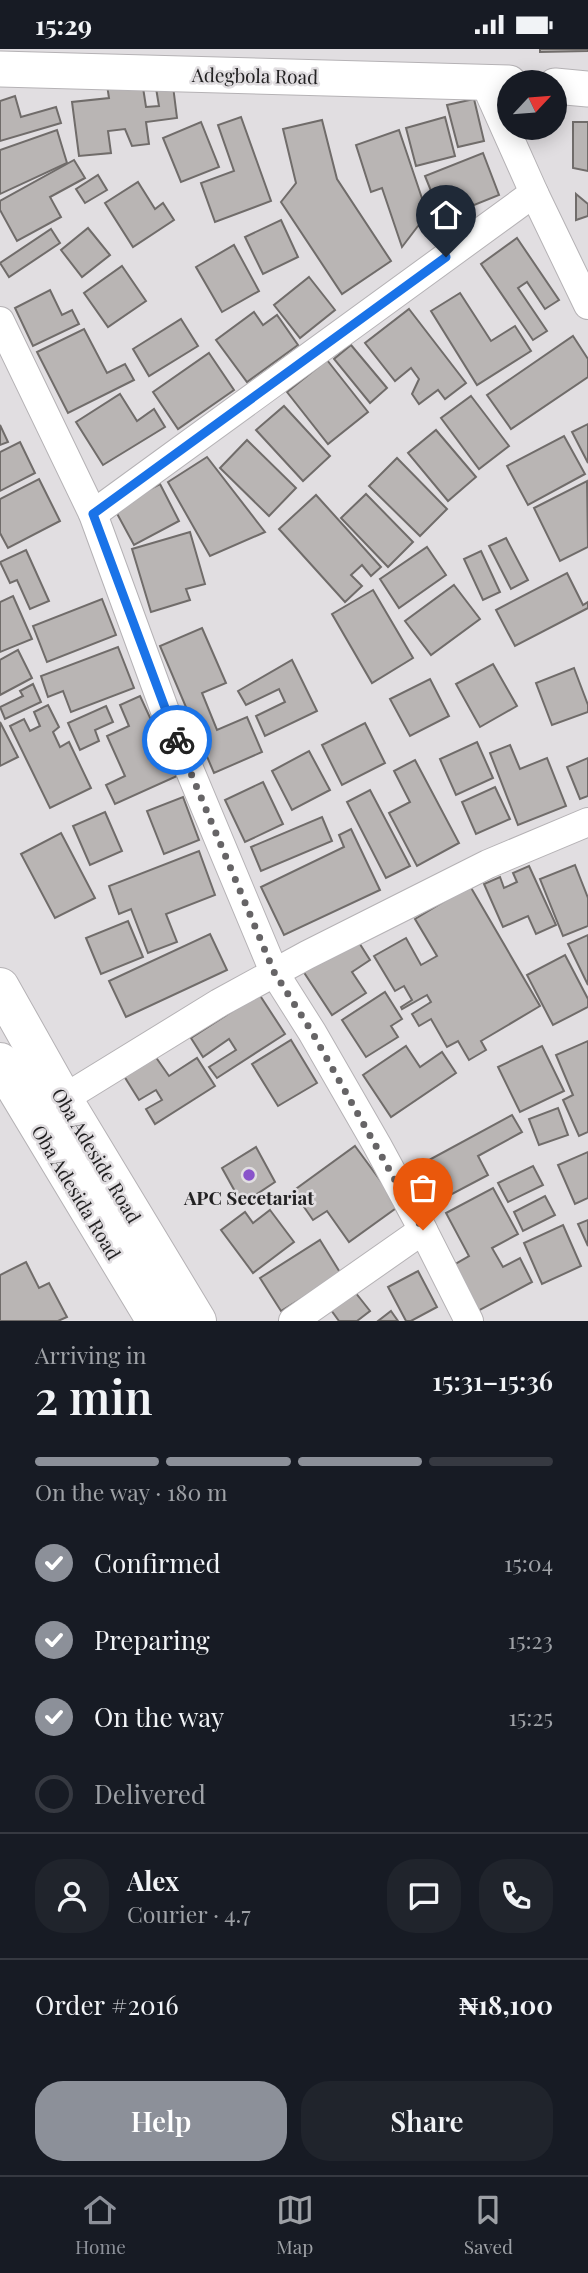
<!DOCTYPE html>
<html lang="en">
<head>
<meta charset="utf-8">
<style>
	:root { --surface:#171b24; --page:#20242c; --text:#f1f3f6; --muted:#9ea1a6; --line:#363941; --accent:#8c9099 }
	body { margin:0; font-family:"Playfair Display",serif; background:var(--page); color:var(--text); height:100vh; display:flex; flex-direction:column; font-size:26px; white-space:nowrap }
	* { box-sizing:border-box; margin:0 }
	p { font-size:23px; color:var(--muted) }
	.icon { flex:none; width:38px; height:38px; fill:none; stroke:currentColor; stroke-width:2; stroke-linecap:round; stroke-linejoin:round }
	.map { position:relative; height:1272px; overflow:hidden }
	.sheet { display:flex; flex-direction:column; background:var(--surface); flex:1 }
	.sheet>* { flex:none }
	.needle { width:46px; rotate:64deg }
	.controls { position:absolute; left:497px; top:21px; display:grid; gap:14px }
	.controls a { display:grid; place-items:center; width:70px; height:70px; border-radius:50%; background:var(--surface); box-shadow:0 4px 18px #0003; font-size:35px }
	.pin { position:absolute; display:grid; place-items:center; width:60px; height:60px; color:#fff; margin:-72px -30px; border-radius:50% 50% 50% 0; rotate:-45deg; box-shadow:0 0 7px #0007 }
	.pin .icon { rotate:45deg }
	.courier { position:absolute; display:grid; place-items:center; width:70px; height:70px; margin:-35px; border:5px solid #1a73e8; border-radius:50%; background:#fff; color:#222; box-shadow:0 2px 9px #0007 }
	.head em { font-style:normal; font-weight:600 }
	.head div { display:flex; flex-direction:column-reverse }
	.head { display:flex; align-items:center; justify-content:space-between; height:119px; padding:0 35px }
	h1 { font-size:46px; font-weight:600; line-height:52px }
	.bar { display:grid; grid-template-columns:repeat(4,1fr); gap:10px 7px; align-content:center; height:84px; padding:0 35px }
	.bar i { height:9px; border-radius:5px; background:var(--line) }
	.bar .current { background:var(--accent) }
	.bar p { grid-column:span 4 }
	.line { display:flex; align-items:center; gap:18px; padding:0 35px; border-top:2px solid var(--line) }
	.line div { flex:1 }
	.round { display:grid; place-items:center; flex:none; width:74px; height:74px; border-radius:28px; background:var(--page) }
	ol { padding:0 35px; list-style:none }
	li { display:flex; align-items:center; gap:21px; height:77px }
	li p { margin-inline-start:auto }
	li .icon { padding:7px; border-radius:50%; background:var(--accent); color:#fff; stroke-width:4 }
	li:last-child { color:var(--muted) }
	li i { width:38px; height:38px; border:4px solid var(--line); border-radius:50% }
	.button { display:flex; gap:14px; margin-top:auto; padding:14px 35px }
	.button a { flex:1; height:80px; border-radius:28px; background:var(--accent); color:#fff; font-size:28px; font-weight:600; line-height:80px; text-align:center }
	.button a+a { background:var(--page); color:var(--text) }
	.status { display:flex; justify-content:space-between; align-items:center; height:49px; padding:0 35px; background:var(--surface); direction:ltr }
	.status svg { height:19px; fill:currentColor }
	.tabs { display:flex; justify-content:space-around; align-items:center; height:98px; border-top:2px solid var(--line); background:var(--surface); font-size:19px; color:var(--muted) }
	.tabs a { display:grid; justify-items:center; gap:4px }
	.tabs .current { color:var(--accent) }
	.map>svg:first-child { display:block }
	.building { fill:#b9b5b4; stroke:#706c6a; stroke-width:2 }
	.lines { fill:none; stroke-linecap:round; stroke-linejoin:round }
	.minor-casing { stroke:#b5b2b5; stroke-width:30 }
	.tertiary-casing { stroke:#b5b2b5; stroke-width:37 }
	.primary-casing { stroke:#b5b2b5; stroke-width:40 }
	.minor { stroke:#fff; stroke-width:28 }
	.tertiary { stroke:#fff; stroke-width:35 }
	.primary { stroke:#fff; stroke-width:38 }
	.done { stroke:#666466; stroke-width:7; stroke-dasharray:0 12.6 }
	.route { stroke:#1a73e8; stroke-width:9 }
	.poi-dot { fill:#8953ca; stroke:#e1dee1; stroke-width:2.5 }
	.labels { text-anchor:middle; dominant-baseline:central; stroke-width:5; stroke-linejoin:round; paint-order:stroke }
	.street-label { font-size:19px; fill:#232223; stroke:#e1dee1 }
	.poi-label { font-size:19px; font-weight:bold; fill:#232223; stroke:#e1dee1 }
</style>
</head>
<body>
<div class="status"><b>15:29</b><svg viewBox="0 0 49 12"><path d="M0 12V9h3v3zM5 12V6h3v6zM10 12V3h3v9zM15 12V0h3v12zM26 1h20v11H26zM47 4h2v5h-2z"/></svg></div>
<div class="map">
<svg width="588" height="1272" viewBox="0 0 588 1272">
	<rect width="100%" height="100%" fill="#e1dee1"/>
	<!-- building -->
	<g class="building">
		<polygon points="540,0 588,0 588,2 540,3"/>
		<polygon points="142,32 146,58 159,57 156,39 173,37 177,69 146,73 149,95 132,97 125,80 108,82 111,104 79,107 72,53 109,49 107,36"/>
		<polygon points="15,47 21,68 56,58 61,74 0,92 0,52"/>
		<polygon points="474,50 484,92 458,98 447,56"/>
		<polygon points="241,68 271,152 215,173 201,134 234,122 218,76"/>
		<polygon points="445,68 455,107 416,117 406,79"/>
		<polygon points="322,71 337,130 391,212 342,245 281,153 296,134 283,80"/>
		<polygon points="201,73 219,118 181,133 163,89"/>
		<polygon points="573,73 588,73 588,122 573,119"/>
		<polygon points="57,81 67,114 0,145 0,101"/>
		<polygon points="399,81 430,173 418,177 402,198 382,139 371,143 356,96"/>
		<polygon points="483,104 499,146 442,169 425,127"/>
		<polygon points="74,111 85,129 50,148 61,168 17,192 0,161 0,152"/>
		<polygon points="98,126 107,141 85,154 76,140"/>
		<polygon points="138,133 155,160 163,154 174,171 133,198 105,154"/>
		<polygon points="576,145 588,155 588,167 576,171"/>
		<polygon points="281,171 298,208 263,225 245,188"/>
		<polygon points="88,179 110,206 82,228 61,201"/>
		<polygon points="51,180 60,194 9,228 0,214"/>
		<polygon points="517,189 559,251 545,260 527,233 518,239 547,282 533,291 481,215"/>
		<polygon points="234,196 259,242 222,263 196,218"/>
		<polygon points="122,217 146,252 108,278 84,244"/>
		<polygon points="309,228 335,261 300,289 274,256"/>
		<polygon points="50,241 62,266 72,261 79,275 33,297 15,259"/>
		<polygon points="460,244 491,292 515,277 531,302 477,336 431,262"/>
		<polygon points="409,260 466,334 445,350 438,341 419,355 412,345 419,330 411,319 395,332 365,294"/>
		<polygon points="254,263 263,276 277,266 298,296 247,333 216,291"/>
		<polygon points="181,270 198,297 149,327 133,300"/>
		<polygon points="84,280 107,324 125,315 134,331 68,364 37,303"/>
		<polygon points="573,287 588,310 588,328 511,380 487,346"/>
		<polygon points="351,296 387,339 370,354 334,310"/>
		<polygon points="209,304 234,341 178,380 153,343"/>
		<polygon points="327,311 368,363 328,395 287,343"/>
		<polygon points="120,345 137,372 154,360 165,378 103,416 76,373"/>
		<polygon points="471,347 509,397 479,420 441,369"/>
		<polygon points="284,357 330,407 303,432 256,381"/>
		<polygon points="588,375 588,414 572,383"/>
		<polygon points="0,376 8,393 0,396"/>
		<polygon points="436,381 476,428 448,452 408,404"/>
		<polygon points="564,387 585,425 528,456 507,417"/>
		<polygon points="247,391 296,439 269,467 220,419"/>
		<polygon points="20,393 35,424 0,442 0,403"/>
		<polygon points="207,408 265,483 210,507 168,433"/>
		<polygon points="397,409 447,460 420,487 369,437"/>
		<polygon points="39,430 60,472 8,499 0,484 0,450"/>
		<polygon points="587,432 588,498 560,512 534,459"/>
		<polygon points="160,435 179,472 134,496 114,459"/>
		<polygon points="366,445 413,493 388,518 341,469"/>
		<polygon points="316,446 381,518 371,527 362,516 351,526 362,537 345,553 279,480"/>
		<polygon points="190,483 205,535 186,540 190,551 151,563 132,500"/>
		<polygon points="506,489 528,531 511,540 489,497"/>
		<polygon points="427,498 446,526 399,559 380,530"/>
		<polygon points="26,501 49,552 30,560 17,531 10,534 0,513"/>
		<polygon points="481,502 500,543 483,551 464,510"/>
		<polygon points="567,524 583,556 588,553 588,559 515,597 496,561"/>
		<polygon points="454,536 480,570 431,606 405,572"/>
		<polygon points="373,541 413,609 372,634 332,565"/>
		<polygon points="13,547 32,590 0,603 0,553"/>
		<polygon points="102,550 116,586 47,613 33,577"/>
		<polygon points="202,579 226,634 202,644 217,681 247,668 262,703 214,724 160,597"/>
		<polygon points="118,598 134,639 71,663 63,642 48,648 41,627"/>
		<polygon points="18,601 32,629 0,646 0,611"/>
		<polygon points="292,611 317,662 265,687 256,667 285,653 279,640 246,656 238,642"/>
		<polygon points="493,615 517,657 480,678 456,635"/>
		<polygon points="574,619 588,656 588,663 552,676 536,634"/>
		<polygon points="430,630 449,667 410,687 390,650"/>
		<polygon points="33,635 41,653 5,670 0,658 23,647 20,642"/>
		<polygon points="140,647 177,727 115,755 106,736 125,727 107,687 129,677 120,656"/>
		<polygon points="48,656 59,678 53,683 60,698 69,693 91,739 50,759 10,677 24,670 30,682 40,677 34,663"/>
		<polygon points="106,657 113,673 95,681 99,692 80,701 68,674"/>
		<polygon points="0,673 18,708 0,717"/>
		<polygon points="365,674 385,714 342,736 322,696"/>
		<polygon points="477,693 493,729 456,746 440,710"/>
		<polygon points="510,696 520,720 547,709 566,757 518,776 490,704"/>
		<polygon points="309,702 330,741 292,761 272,722"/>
		<polygon points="588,709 588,747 580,750 567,718"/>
		<polygon points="415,711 459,794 417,817 389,764 410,753 394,722"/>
		<polygon points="263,733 283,775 245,793 225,751"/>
		<polygon points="495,738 510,770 476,785 462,753"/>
		<polygon points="370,741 410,817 386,829 347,753"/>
		<polygon points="183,748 199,791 164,805 147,762"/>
		<polygon points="105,763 122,802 90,816 73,777"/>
		<polygon points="322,768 332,792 261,822 251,798"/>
		<polygon points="351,780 380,841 284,886 261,838 344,798 339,786"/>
		<polygon points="61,784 95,849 55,869 21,805"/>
		<polygon points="199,802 215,846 166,865 177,893 148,904 131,860 119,865 109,837"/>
		<polygon points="575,816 588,849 588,877 563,887 540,830"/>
		<polygon points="529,817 556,876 536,885 528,867 503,878 484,835 500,828 504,839 517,833 513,824"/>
		<polygon points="470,837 540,957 481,992 486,1001 469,1011 458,992 447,998 431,970 419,977 412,965 431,953 427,946 402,960 401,958 412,951 404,937 395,942 374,907 406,889 421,916 437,907 415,870"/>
		<polygon points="128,872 143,908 101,925 86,889"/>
		<polygon points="210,885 227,921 126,968 109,932"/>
		<polygon points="588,886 588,936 568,895"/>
		<polygon points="358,892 370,911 352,923 366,944 332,966 301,919"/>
		<polygon points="565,906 588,950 588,958 553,976 527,926"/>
		<polygon points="385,943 402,970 391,977 398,988 366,1008 342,971"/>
		<polygon points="259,945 285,985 217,1029 209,1018 236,1001 229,990 203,1008 191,989"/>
		<polygon points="291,991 317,1034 278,1057 252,1015"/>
		<polygon points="588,992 588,1083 579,1087 563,1051 573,1046 556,1006"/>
		<polygon points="406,997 420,1018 442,1003 456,1024 391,1068 363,1026"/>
		<polygon points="542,997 564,1042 520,1063 498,1018"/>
		<polygon points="155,1007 169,1027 197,1009 215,1037 155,1075 146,1060 162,1051 156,1041 139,1051 124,1027"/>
		<polygon points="558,1059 568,1086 539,1096 529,1070"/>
		<polygon points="512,1066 522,1083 478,1107 488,1126 437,1153 418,1117"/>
		<polygon points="355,1097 399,1157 349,1193 327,1162 313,1171 293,1142"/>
		<polygon points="256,1098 275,1133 242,1155 222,1119"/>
		<polygon points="588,1103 588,1149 575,1155 558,1116"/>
		<polygon points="533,1117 543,1136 508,1153 498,1134"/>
		<polygon points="493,1139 518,1185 492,1199 503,1218 520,1209 532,1233 476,1263 452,1217 469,1207 446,1164"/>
		<polygon points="545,1147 555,1166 523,1182 514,1163"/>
		<polygon points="270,1161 294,1193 253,1224 221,1181 245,1163 253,1174"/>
		<polygon points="588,1171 588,1197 578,1175"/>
		<polygon points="563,1176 581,1217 542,1235 524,1194"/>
		<polygon points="320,1191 341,1225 281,1262 260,1229"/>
		<polygon points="26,1213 39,1239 49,1234 67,1268 58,1272 0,1272 0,1226"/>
		<polygon points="418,1222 437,1258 411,1272 406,1272 388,1238"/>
		<polygon points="355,1243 370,1262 357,1272 339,1272 331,1261"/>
		<polygon points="391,1262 398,1272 378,1272"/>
	</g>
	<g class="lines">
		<defs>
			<g id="minor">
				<polyline points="484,32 534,144 588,256"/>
				<polyline points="0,272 93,465 165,662 274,923 312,983 377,1096 423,1181 469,1272"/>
				<polyline points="93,465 534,144"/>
				<polyline points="63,1050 219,954 307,906 488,815 588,773"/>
				<polyline points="293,1272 423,1181"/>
			</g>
			<g id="tertiary">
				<polyline points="0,20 509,34"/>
				<polyline points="555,37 588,40"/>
			</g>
			<g id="primary">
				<polyline points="0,938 63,1050 197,1272"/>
				<polyline points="0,1013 156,1272"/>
			</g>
		</defs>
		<!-- minor casing -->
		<use href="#minor" class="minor-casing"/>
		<!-- tertiary casing -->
		<use href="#tertiary" class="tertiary-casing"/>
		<!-- primary casing -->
		<use href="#primary" class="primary-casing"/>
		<!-- minor -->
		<use href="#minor" class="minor"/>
		<!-- tertiary -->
		<use href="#tertiary" class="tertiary"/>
		<!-- primary -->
		<use href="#primary" class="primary"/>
	</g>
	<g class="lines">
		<!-- done -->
		<polyline class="done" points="177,691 274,923 312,983 423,1181"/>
		<!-- route -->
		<polyline class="route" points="177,691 93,465 446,208"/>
	</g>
	<!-- markers -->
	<circle class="poi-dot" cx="249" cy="1126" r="7"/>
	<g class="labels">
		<!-- street labels -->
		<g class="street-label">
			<text transform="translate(255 26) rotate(1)">Adegbola Road</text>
			<text transform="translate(97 1106) rotate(59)">Oba Adeside Road</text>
			<text transform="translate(77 1143) rotate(59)">Oba Adesida Road</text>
		</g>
		<!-- poi labels -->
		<g class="poi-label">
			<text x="249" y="1148">APC Secetariat</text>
		</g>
	</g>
</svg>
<div class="controls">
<a><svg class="needle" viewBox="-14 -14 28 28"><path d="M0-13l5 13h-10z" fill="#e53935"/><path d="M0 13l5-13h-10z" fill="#9ea1a6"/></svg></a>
</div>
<div class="pin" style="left:423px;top:1181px;background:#ea580c"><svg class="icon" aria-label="bag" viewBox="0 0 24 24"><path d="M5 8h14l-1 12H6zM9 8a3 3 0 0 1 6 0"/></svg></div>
<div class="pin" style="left:446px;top:208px;background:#1f2937"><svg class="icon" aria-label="home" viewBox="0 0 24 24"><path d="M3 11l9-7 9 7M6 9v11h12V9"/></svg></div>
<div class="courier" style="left:177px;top:691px"><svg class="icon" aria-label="bike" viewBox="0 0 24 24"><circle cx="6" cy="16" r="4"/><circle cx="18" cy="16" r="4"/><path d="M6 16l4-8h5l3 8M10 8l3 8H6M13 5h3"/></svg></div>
</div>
<section class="sheet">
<div class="head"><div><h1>2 min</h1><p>Arriving in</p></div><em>15:31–15:36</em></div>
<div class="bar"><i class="current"></i><i class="current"></i><i class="current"></i><i></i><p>On the way · 180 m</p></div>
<ol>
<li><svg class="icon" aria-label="check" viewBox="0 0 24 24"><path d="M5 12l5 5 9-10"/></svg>Confirmed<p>15:04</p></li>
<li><svg class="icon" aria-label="check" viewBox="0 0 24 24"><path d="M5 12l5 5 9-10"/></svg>Preparing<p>15:23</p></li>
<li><svg class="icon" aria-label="check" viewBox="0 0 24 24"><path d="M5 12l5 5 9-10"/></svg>On the way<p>15:25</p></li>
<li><i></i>Delivered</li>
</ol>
<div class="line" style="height:126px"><a class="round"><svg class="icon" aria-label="person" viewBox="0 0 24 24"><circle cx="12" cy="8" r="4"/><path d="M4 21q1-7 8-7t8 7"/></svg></a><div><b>Alex</b><p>Courier · 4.7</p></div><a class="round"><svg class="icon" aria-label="chat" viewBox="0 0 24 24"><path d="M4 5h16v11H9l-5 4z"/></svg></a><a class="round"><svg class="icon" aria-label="phone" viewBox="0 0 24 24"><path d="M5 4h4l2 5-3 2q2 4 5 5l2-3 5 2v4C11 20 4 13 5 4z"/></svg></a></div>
<div class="line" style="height:91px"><div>Order #2016</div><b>₦18,100</b></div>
<div class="button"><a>Help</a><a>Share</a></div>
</section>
<nav class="tabs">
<a class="current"><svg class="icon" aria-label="home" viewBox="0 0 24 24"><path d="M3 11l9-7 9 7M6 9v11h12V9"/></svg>Home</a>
<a><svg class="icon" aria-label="map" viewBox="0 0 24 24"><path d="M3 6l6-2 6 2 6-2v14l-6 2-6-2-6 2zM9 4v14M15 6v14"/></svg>Map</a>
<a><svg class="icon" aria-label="saved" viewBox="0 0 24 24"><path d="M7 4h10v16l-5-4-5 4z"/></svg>Saved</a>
</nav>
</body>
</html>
